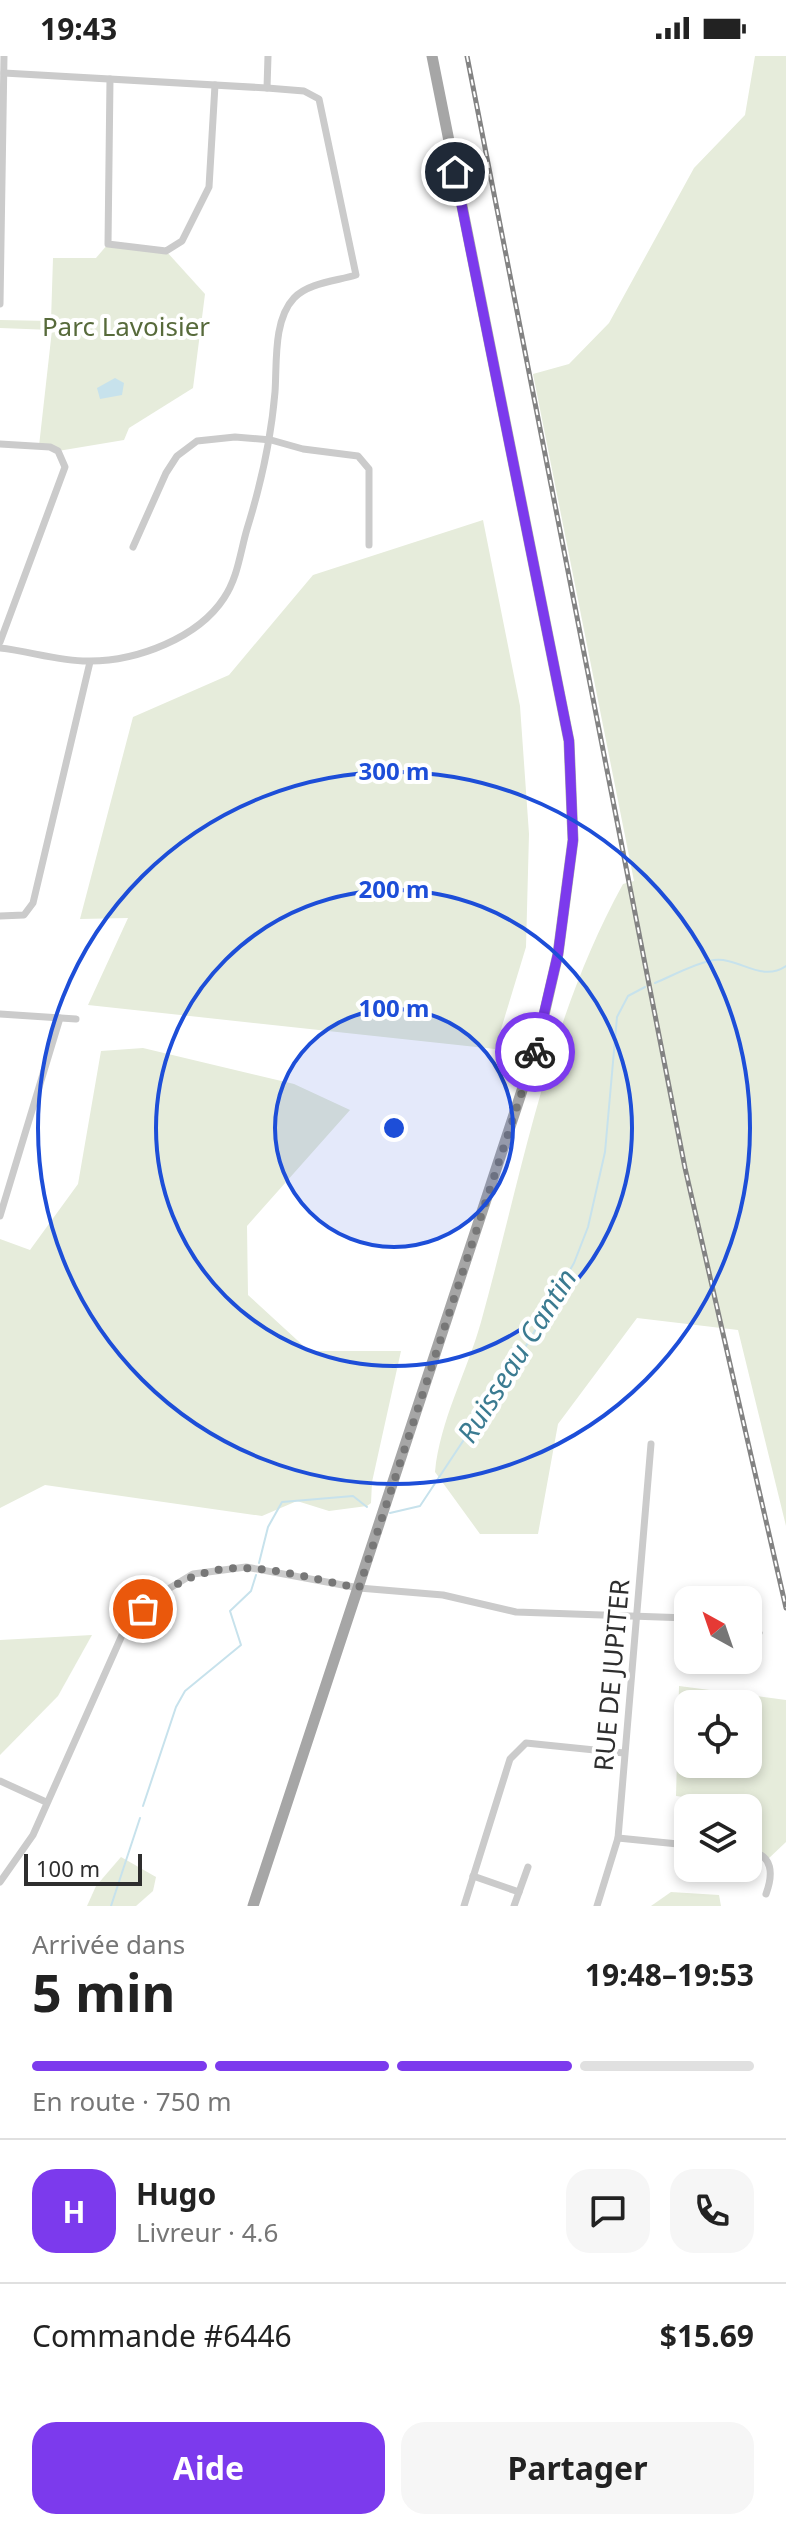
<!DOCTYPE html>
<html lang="fr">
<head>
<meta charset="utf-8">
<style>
	:root { --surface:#fff; --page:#f6f6f6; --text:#222; --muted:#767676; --line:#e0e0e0; --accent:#7c3aed }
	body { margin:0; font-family:"Noto Sans",sans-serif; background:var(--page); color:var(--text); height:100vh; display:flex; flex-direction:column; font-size:30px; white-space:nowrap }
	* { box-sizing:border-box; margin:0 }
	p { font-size:26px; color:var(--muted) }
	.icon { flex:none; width:44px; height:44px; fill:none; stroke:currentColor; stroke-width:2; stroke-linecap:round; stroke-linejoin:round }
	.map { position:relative; height:1850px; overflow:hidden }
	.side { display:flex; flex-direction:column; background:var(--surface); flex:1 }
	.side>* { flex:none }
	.needle { width:52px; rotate:320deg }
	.tools { position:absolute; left:674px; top:1530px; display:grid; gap:16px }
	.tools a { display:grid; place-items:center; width:88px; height:88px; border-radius:16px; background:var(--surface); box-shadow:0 4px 12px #0003; font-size:40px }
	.scale { position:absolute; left:24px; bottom:20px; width:118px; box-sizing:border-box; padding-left:8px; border:4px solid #2e2e2e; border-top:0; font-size:22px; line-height:28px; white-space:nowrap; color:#2e2e2e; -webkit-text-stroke:6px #fff; paint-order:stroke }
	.pin { position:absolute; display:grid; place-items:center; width:68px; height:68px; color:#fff; margin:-34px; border:4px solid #fff; border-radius:50%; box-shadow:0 2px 8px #0007 }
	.courier { position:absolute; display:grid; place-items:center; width:80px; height:80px; margin:-40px; border:6px solid #7c3aed; border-radius:50%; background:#fff; color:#222; box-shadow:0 2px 10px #0007 }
	.head em { font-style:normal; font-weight:700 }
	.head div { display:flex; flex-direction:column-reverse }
	.head { display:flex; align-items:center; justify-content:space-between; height:136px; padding:0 32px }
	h1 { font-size:52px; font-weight:700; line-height:60px }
	.bar { display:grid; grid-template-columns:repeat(4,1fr); gap:12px 8px; align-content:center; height:96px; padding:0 32px }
	.bar i { height:10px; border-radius:6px; background:var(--line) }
	.bar .on { background:var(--accent) }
	.bar p { grid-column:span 4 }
	.line { display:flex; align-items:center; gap:20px; padding:0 32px; border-top:2px solid var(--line) }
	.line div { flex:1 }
	.round { display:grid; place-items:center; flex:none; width:84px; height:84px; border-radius:24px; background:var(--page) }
	.primary-button { display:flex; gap:16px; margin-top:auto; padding:16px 32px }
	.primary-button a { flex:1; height:92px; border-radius:24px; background:var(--accent); color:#fff; font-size:32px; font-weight:700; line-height:92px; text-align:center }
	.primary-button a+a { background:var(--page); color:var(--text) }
	.status { display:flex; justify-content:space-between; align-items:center; height:56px; padding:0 40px; background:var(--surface); direction:ltr }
	.status svg { height:22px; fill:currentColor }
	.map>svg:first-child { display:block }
	.green { fill:#e6ecdb; fill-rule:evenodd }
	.water { fill:#c7e2ec }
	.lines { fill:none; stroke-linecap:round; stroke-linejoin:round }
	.stream { stroke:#c7e2ec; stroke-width:2 }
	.minor { stroke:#cbcbcb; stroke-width:7 }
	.primary { stroke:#a6a6a6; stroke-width:11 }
	.rail-casing { stroke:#838383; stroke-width:5 }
	.rail { stroke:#fff; stroke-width:2; stroke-dasharray:6; stroke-linecap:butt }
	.done { stroke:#777; stroke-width:8; stroke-dasharray:0 14.4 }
	.route { stroke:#7c3aed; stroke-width:10 }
	.ring { fill:none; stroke:#1d4ed8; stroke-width:4 }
	.labels { text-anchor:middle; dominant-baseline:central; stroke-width:8; stroke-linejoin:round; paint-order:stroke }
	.park-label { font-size:26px; fill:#576a3b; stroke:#fff }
	.street-label { font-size:26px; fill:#2e2e2e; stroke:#fff }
	.water-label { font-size:28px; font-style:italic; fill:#3b7b91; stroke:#fff }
	.centre { fill:#1d4ed8; stroke:#fff; stroke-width:4 }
	.ring-label { font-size:24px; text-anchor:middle; font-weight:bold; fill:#1d4ed8; stroke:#fff; stroke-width:8; stroke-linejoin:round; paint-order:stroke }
</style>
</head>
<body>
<div class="status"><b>19:43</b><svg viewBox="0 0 49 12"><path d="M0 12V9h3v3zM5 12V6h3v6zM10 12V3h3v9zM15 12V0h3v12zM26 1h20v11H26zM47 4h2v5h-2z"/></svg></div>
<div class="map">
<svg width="786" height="1850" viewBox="0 0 786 1850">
	<rect width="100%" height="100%" fill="#fff"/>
	<!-- green -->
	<g class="green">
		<path d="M 755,0 L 786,0 L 786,1470 L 738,1274 L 637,1262 L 558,1368 L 538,1478 L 480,1478 L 435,1416 C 440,1364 467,1316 481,1266 C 522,1118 548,964 623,828 L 634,825 L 533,318 L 569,308 L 609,267 L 694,112 L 745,59 Z"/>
		<polygon points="108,188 166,195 205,238 193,332 129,372 124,384 58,395 39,390 52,274 0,272 0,264 51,265 53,202 96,202"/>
		<polygon points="483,464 520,650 529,778 526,891 495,993 88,949 128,862 80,863 133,661 229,619 313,519"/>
		<polygon points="143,992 294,1028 350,1054 247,1170 248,1239 309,1295 401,1295 372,1426 371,1447 367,1450 329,1455 297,1445 262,1460 45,1429 0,1452 0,1183 30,1194 78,1128 101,995"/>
		<polygon points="92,1579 58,1640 0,1699 0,1584"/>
		<path d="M 679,1630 L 786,1644 L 786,1786 L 767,1804 L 757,1796 L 761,1752 L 676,1740 ZM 688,1648 L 748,1648 L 748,1708 L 688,1708 Z"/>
		<polygon points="121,1801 156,1821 153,1835 136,1850 87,1850 96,1830"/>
		<polygon points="671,1836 719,1839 721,1850 651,1850"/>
	</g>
	<!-- water -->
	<polygon class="water" points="115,322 124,327 122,339 100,343 97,332"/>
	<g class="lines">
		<!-- stream -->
		<g class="stream">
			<path d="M 655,927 C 672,920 695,907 714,904 C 739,901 761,927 786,910"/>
			<polyline points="390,1457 420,1450 526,1290 574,1207 588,1171 605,1096 617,961 628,940 645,931"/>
			<polyline points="259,1507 268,1471 282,1446 353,1440 367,1451"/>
			<polyline points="143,1750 176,1651 185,1635 241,1589 230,1555 251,1535 256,1519"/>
			<polyline points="111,1850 140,1762"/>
		</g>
		<!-- minor -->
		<g class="minor">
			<polyline points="110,23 108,188 166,195 182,185 209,131 215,29"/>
			<polyline points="267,32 268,0"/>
			<polyline points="0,248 4,0"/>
			<polyline points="0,388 50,391 58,395 65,411 0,586"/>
			<polyline points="133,491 166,417 177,400 197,385 235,381 271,384 303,393 358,400 369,413 369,489"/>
			<path d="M 0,592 C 29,595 62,606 90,605 C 137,605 198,582 224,542 C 238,521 240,497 247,473 C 261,428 271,384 275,336 C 277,308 273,264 294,242 C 308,227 336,225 356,219 L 319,43 L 304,35 L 267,32 L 4,17"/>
			<polyline points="0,860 24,859 33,847 90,606"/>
			<polyline points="0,958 76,963"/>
			<polyline points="0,1160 60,962"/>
			<polyline points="748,1568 759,1577"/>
			<polyline points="0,1725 46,1746"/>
			<polyline points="618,1782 688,1789"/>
			<path d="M 748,1795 C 774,1798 773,1819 766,1838"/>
			<polyline points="473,1820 519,1836"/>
			<polyline points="0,1826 33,1779 127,1568 160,1538 193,1518 246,1511 359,1532 443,1539 516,1556 688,1562"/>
			<polyline points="464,1850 510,1703 526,1687 624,1697"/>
			<polyline points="514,1850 528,1811"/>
			<polyline points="597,1850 618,1782 651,1388"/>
		</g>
		<!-- primary -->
		<polyline class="primary" points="253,1850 537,989 558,898 573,784 569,685 432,0"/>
		<defs>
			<polyline id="rail" points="467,0 685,1112 786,1552"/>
		</defs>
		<!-- rail casing -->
		<use href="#rail" class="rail-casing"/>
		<!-- rail -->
		<use href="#rail" class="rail"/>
	</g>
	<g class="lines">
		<!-- done -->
		<path class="done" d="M 143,1553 C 214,1488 275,1516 359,1532 L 535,996"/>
		<!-- route -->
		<polyline class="route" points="455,116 569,685 573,784 558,898 535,996"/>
	</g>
	<!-- distance rings -->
	<circle cx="394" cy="1072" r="119" fill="#1d4ed8" fill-opacity=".12"/>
	<g class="ring">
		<circle cx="394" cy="1072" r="119"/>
		<circle cx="394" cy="1072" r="238"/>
		<circle cx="394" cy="1072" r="356"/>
	</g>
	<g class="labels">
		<!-- park labels -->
		<g class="park-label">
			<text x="126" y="270">Parc Lavoisier</text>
		</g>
		<!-- street labels -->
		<g class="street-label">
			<text transform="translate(611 1619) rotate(-85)">RUE DE JUPITER</text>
		</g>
		<!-- water labels -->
		<g class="water-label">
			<text transform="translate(516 1299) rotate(-58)">Ruisseau Cantin</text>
		</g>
	</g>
	<circle cx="394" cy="1072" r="12" class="centre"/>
	<g class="ring-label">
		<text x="394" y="724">300 m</text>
		<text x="394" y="842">200 m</text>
		<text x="394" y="961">100 m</text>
	</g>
</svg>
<div class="tools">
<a><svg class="needle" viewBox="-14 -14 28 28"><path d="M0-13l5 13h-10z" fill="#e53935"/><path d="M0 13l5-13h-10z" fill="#767676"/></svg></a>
<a><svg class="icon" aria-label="locate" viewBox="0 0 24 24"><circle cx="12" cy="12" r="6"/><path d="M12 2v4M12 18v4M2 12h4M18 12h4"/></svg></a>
<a><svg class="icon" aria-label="layers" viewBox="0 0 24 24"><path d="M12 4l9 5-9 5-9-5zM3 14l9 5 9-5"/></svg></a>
</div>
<div class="scale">100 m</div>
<div class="pin" style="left:143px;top:1553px;background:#ea580c"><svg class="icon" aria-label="bag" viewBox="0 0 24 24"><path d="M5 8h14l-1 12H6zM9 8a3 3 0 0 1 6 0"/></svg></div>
<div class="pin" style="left:455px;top:116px;background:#1f2937"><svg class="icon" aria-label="home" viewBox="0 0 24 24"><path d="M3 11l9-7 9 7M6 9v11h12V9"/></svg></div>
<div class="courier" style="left:535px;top:996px"><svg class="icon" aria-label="bike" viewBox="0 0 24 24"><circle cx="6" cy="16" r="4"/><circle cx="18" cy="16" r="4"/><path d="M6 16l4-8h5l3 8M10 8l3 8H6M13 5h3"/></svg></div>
</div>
<section class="side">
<div class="head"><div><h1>5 min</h1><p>Arrivée dans</p></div><em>19:48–19:53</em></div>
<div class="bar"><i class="on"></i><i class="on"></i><i class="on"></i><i></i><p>En route · 750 m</p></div>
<div class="line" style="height:144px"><b class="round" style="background:var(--accent);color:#fff">H</b><div><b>Hugo</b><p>Livreur · 4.6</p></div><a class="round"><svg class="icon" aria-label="chat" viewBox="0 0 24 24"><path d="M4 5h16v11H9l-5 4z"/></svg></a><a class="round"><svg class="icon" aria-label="phone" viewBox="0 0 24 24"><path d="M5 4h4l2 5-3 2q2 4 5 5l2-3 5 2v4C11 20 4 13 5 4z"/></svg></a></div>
<div class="line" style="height:104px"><div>Commande #6446</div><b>$15.69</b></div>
<div class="primary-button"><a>Aide</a><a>Partager</a></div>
</section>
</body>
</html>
